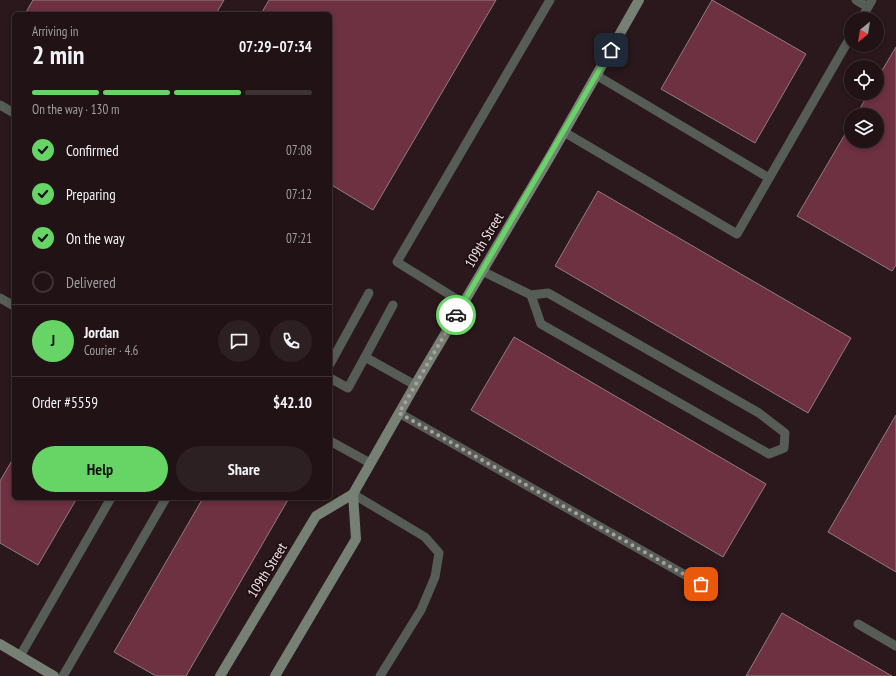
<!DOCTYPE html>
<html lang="en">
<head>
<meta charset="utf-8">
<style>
	:root { --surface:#201215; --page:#2d2022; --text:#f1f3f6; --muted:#a29ea0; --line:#3d3234; --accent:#67d466 }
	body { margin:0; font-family:"PT Sans Narrow",sans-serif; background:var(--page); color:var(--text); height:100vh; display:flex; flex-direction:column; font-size:15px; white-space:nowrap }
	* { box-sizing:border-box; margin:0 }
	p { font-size:13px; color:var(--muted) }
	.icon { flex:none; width:22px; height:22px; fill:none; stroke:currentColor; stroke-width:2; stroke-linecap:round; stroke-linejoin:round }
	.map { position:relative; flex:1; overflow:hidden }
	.drawer { position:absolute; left:12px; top:12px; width:320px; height:488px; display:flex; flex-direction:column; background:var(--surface); border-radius:6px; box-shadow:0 2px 6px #0003,0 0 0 1px var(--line) }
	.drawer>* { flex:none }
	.needle { width:26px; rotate:210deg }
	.buttons { position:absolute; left:844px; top:12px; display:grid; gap:8px }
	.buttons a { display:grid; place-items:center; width:40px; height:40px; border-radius:50%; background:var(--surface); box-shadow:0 2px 6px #0003,0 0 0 1px var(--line); font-size:20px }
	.pin { position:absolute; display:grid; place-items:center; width:34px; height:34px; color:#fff; margin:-17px; border-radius:8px; box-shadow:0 2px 6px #0006 }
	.courier { position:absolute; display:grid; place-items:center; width:40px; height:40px; margin:-20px; border:3px solid #67d466; border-radius:50%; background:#fff; color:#222; box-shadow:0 1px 5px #0007 }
	.summary em { font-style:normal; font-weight:700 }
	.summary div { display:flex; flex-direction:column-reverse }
	.summary { display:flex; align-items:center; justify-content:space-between; height:68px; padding:0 20px }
	h1 { font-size:26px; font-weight:700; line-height:30px }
	.bar { display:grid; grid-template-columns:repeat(4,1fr); gap:6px 4px; align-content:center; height:48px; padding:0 20px }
	.bar i { height:5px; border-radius:3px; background:var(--line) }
	.bar .active { background:var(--accent) }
	.bar p { grid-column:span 4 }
	.line { display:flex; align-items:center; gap:10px; padding:0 20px; border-top:1px solid var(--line) }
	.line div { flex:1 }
	.round { display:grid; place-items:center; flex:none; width:42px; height:42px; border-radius:21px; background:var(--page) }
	ol { padding:0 20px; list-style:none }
	li { display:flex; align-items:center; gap:12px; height:44px }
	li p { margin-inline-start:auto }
	li .icon { padding:4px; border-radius:50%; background:var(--accent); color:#111; stroke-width:4 }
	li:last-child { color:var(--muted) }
	li i { width:22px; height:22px; border:2px solid var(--line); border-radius:50% }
	.primary-button { display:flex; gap:8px; margin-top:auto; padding:8px 20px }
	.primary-button a { flex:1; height:46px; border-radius:24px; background:var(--accent); color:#111; font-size:16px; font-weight:700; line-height:46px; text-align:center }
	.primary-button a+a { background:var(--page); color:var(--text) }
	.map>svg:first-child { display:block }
	.building { fill:#6d3142; stroke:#947c81 }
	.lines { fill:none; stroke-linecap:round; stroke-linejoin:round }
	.lane { stroke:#565c56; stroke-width:9 }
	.secondary { stroke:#768075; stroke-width:10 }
	.done { stroke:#ad9ea1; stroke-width:4; stroke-dasharray:0 7.2 }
	.route { stroke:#67d466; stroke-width:5 }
	.labels { text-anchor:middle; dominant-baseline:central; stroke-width:4; stroke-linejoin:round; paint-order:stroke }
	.street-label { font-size:14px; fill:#f3e6e8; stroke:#200f13 }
</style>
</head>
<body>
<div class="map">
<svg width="896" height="676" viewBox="0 0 896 676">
	<rect width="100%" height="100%" fill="#2a181c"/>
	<!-- building -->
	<g class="building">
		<polygon points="33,0 224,0 216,14 25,14"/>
		<polygon points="269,0 496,0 373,210 330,184 330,14 261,14"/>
		<polygon points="712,0 806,54 755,143 661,89"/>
		<polygon points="896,47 896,265 892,271 797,216 851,124 851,141 877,141 877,115 856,115 869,93 877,93 877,79"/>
		<polygon points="598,191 851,338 808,413 555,266"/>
		<polygon points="514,337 766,484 723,557 471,410"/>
		<polygon points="896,415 896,572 828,532"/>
		<polygon points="14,457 14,498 77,498 38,565 0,543 0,481"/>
		<polygon points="203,498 289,498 186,676 156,676 114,652"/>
		<polygon points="782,613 892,676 746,676"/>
	</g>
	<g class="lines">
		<!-- lane -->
		<g class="lane">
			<polyline points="856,0 868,7 872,0"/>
			<polyline points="861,19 868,7"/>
			<polyline points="596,75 769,178"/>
			<polyline points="0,105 14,113"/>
			<polyline points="564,132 737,234 851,36"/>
			<polyline points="482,271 531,295 548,293 759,413 785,433 784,448 769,454 541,324 531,295"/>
			<polyline points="0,298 14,306"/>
			<polyline points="463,303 397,262 550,0"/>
			<polyline points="365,357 393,305"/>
			<polyline points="330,364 369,293"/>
			<polyline points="330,378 348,388 365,357 415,385"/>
			<polyline points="399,413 701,584"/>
			<polyline points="330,441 370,463"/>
			<polyline points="353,494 425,537 439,553 435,577 421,610 380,676"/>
			<polyline points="858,624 896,646"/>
			<polyline points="20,656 111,498"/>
			<polyline points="63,676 166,498"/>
		</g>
		<!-- secondary -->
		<g class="secondary">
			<polyline points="0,644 54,676"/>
			<polyline points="220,676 316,516 353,494 422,373 551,155 639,0"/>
			<polyline points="275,676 356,539 353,494"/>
		</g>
	</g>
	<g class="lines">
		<!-- done -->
		<polyline class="done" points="456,315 399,413 701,584"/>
		<!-- route -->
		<polyline class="route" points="456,315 611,50"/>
	</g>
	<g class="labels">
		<!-- street labels -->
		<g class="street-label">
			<text transform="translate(484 240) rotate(-59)">109th Street</text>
			<text transform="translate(267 570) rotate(-58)">109th Street</text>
		</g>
	</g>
</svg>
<div class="buttons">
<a><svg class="needle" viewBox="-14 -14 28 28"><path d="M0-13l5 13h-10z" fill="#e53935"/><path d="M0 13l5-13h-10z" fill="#a29ea0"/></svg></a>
<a><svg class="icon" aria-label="locate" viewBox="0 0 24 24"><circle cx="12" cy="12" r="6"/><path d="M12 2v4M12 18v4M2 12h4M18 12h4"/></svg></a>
<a><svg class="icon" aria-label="layers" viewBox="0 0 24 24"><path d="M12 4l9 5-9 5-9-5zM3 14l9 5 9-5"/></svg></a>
</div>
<div class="pin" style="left:701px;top:584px;background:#ea580c"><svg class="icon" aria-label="bag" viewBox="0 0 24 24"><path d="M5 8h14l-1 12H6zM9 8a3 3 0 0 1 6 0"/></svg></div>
<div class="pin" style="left:611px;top:50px;background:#1f2937"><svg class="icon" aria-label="home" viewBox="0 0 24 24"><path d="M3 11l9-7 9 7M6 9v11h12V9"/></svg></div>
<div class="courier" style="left:456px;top:315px"><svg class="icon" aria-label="car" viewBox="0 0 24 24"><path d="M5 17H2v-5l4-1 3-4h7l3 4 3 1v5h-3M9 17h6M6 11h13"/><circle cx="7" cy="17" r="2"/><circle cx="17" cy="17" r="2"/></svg></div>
<section class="drawer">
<div class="summary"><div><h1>2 min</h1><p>Arriving in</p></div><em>07:29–07:34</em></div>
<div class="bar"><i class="active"></i><i class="active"></i><i class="active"></i><i></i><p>On the way · 130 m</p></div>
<ol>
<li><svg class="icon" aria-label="check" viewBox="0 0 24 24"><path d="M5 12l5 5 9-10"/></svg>Confirmed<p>07:08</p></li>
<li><svg class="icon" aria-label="check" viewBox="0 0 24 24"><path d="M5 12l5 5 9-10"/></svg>Preparing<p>07:12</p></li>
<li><svg class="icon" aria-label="check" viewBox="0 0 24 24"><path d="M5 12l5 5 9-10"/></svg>On the way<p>07:21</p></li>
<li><i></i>Delivered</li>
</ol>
<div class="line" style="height:72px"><b class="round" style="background:var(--accent);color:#111">J</b><div><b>Jordan</b><p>Courier · 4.6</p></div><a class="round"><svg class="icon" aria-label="chat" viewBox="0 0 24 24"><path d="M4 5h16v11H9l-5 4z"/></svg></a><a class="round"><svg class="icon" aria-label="phone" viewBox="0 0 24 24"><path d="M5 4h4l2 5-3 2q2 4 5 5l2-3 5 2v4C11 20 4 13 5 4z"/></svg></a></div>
<div class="line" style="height:52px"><div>Order #5559</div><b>$42.10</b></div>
<div class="primary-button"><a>Help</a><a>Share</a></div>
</section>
</div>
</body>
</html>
